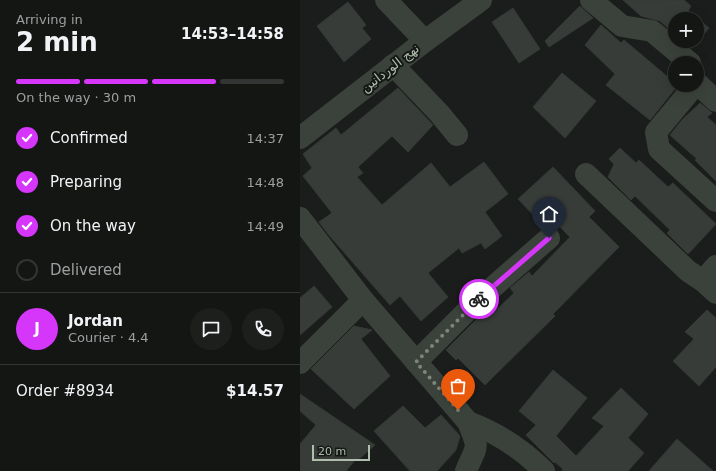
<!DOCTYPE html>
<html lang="en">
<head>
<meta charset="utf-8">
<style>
	:root { --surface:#141614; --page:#1d1f1d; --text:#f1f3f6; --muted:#9d9fa0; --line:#333534; --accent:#d536f9 }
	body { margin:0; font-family:"DejaVu Sans",Vazirmatn,sans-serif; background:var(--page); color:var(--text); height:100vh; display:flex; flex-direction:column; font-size:15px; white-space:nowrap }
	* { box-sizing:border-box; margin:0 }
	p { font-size:13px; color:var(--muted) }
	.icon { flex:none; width:22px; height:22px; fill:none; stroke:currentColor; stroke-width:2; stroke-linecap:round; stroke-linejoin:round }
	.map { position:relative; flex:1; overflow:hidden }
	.panel { display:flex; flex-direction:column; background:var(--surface); width:300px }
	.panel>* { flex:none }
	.fabs { position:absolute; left:368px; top:12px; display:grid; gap:8px }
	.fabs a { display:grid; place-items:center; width:36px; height:36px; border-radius:50%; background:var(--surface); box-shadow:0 4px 16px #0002,0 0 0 1px var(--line); font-size:20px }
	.scale { position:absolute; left:12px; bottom:10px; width:58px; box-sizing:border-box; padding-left:4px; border:2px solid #afbdad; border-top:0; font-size:11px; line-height:14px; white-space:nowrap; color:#afbdad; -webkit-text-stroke:3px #151816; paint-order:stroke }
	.pin { position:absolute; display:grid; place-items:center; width:34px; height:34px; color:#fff; margin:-41px -17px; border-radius:50% 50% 50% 0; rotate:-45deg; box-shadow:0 0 4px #0007 }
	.pin .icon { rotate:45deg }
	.courier { position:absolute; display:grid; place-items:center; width:40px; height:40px; margin:-20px; border:3px solid #d536f9; border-radius:50%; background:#fff; color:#222; box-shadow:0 1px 5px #0007 }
	.headline em { font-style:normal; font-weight:700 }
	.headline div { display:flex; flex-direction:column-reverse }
	.headline { display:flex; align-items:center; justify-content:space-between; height:68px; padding:0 16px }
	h1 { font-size:26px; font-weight:700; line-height:30px }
	.bar { display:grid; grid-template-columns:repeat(4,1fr); gap:6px 4px; align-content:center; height:48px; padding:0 16px }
	.bar i { height:5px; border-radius:3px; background:var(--line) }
	.bar .on { background:var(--accent) }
	.bar p { grid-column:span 4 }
	.line { display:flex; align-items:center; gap:10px; padding:0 16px; border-top:1px solid var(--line) }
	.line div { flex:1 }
	.round { display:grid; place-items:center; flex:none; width:42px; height:42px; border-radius:21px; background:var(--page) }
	ol { padding:0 16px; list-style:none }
	li { display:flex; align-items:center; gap:12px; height:44px }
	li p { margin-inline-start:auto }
	li .icon { padding:4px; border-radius:50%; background:var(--accent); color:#fff; stroke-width:4 }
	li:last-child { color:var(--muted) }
	li i { width:22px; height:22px; border:2px solid var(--line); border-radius:50% }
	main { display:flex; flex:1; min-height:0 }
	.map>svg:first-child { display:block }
	.building { fill:#373c38; stroke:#343935 }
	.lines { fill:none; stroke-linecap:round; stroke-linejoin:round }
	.minor { stroke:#3b423b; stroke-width:22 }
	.done { stroke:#7b857a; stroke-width:4; stroke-dasharray:0 7.2 }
	.route { stroke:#d536f9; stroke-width:5 }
	.labels { text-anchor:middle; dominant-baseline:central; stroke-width:4; stroke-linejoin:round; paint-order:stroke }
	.street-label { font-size:13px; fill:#afbdad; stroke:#151816 }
</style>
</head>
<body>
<main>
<section class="panel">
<div class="headline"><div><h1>2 min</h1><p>Arriving in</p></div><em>14:53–14:58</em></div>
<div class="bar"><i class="on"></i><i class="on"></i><i class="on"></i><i></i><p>On the way · 30 m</p></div>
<ol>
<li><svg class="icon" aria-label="check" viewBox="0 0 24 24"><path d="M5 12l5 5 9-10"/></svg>Confirmed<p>14:37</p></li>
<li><svg class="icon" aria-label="check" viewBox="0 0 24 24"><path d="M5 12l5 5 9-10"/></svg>Preparing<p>14:48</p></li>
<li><svg class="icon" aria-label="check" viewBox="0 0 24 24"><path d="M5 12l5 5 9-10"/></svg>On the way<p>14:49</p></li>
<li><i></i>Delivered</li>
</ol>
<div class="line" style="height:72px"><b class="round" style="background:var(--accent);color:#fff">J</b><div><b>Jordan</b><p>Courier · 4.4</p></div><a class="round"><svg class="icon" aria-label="chat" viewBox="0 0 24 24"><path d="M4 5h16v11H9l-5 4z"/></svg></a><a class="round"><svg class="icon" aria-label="phone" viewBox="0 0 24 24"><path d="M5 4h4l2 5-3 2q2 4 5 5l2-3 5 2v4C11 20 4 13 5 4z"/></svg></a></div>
<div class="line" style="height:52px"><div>Order #8934</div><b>$14.57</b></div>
</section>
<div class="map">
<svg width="416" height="471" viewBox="0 0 416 471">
	<rect width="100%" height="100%" fill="#1a1d1b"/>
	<!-- building -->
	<g class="building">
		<polygon points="323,0 384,0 391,6 388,11 409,28 392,48 383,41 397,41 397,19 375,19 375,34 360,21 341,16"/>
		<polygon points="48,2 66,25 62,28 71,39 44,62 17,26"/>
		<polygon points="280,6 293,18 249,47 245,41"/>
		<polygon points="213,8 240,49 219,63 192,22"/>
		<polygon points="301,25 321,43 324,40 375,83 375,85 378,85 350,120 306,85 315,74 285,45"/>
		<polygon points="262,73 296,101 265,138 233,107"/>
		<polygon points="98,88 133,125 108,152 92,136 58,167 63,173 57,177 82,205 131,163 150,187 184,162 208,194 185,212 202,236 185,249 181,243 162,253 159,248 128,273 148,297 121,321 100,296 90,305 28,234 19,222 32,213 3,176 12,168 3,154 36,128 41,135"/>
		<polygon points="400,103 412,113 407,117 416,125 416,181 395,160 397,159 370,135 382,120"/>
		<polygon points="320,148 336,163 339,160 368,187 373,183 416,224 388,254 367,233 370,230 335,196 331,200 308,177 314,164 309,159"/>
		<polygon points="253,167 295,211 289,217 319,247 253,314 255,316 185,385 158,358 156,360 146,350 184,312 189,317 214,293 210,288 229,272 232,276 270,237 247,214 239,221 218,199"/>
		<polygon points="14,286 32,307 0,335 0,298"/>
		<polygon points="407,310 416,318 416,367 399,386 373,361 394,339 385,332"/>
		<polygon points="54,326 72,330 61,339 90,376 54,409 11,369"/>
		<polygon points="253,370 287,398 256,436 276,456 304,426 292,418 321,388 348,414 328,438 344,453 328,471 262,471 263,469 255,462 254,463 226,435 236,425 219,411"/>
		<polygon points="0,394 75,445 57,461 56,459 46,471 0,471 0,444 16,425 0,411"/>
		<polygon points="103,406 125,428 141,415 160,436 156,450 137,471 110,471 74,431"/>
		<polygon points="377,439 413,471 349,471"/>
	</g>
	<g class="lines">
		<!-- minor -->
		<g class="minor">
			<polyline points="86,0 125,41"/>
			<polyline points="291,0 322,26 352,31 390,63"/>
			<polyline points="93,65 139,113 157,135"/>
			<polyline points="397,83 416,101"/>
			<polyline points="395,85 356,132 359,149 416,201"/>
			<polyline points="0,138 125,41 181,0"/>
			<polyline points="286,174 388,271 403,281 416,293"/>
			<path d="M 0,218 L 63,300 L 168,422 C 180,451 177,444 166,471"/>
			<polyline points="403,281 416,266"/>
			<polyline points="116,362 176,302 249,238"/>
			<polyline points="0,363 63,300"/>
			<path d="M 168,422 C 198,433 222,449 244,471"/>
		</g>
	</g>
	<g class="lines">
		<!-- done -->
		<polyline class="done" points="158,410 116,362 179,299"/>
		<!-- route -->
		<polyline class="route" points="179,299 249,238"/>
	</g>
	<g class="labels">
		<!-- street labels -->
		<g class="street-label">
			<text transform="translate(90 68) rotate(-38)">نهج الوردانين</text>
		</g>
	</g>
</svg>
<div class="fabs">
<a>+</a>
<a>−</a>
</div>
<div class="scale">20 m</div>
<div class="pin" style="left:158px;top:410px;background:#ea580c"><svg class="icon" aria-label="bag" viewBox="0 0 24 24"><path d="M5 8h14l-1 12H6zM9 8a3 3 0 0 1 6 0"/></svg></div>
<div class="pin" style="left:249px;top:238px;background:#1f2937"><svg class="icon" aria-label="home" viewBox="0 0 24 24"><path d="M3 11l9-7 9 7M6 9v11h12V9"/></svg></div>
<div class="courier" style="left:179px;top:299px"><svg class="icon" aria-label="bike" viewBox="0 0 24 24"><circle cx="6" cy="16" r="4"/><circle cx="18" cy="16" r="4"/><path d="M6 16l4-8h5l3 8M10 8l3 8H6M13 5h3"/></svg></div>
</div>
</main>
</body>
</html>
